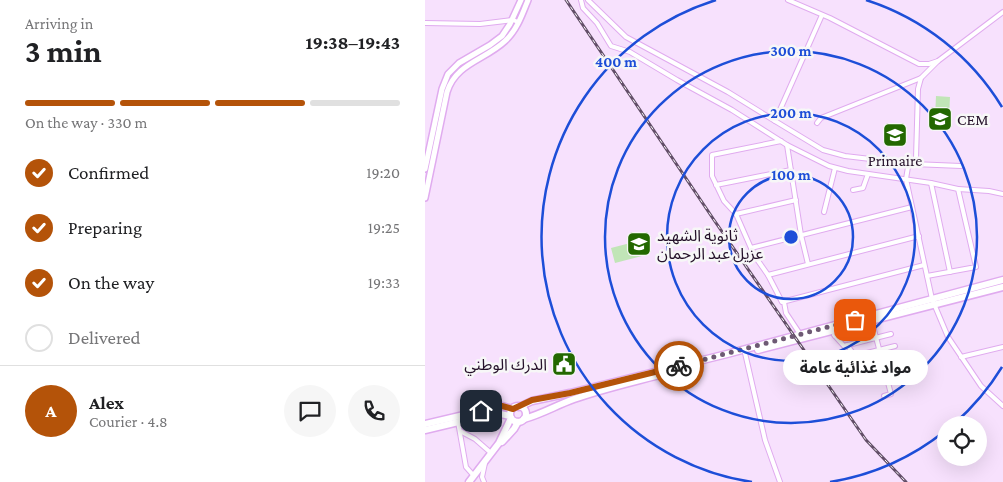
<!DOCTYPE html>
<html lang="en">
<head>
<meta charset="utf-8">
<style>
	:root { --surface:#fff; --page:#f6f6f6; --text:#202124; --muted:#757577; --line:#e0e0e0; --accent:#b45309 }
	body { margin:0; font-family:"Crimson Pro","Noto Sans Arabic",serif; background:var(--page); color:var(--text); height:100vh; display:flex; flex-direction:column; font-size:19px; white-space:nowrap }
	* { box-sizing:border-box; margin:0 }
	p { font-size:16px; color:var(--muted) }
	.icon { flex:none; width:28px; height:28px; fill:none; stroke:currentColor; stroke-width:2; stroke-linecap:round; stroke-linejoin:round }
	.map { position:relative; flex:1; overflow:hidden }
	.details { display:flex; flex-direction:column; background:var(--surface); width:425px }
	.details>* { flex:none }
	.fabs { position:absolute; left:512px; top:416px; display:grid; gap:10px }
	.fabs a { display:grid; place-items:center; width:50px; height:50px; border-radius:50%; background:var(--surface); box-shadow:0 5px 20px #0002; font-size:25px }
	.pin { position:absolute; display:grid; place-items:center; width:42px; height:42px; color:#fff; margin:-21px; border-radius:10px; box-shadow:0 2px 8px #0006 }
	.courier { position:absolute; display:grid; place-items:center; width:50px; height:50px; margin:-25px; border:4px solid #b45309; border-radius:50%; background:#fff; color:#222; box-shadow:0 1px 6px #0007 }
	.bubble { position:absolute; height:35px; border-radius:18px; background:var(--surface); box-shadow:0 5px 20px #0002; font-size:16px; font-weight:700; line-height:35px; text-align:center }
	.summary em { font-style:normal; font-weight:700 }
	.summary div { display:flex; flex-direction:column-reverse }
	.summary { display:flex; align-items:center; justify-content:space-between; height:85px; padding:0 25px }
	h1 { font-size:32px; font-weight:700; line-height:38px }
	.bar { display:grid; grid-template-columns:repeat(4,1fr); gap:8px 5px; align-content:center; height:60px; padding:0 25px }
	.bar i { height:6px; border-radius:4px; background:var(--line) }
	.bar .active { background:var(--accent) }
	.bar p { grid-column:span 4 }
	.line { display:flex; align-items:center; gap:12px; padding:0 25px; border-top:1px solid var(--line) }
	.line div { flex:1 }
	.round { display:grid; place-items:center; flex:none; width:52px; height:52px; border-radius:26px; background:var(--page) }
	ol { padding:0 25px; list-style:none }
	li { display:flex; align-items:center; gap:15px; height:55px }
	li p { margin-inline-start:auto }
	li .icon { padding:5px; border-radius:50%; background:var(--accent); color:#fff; stroke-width:4 }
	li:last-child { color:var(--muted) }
	li i { width:28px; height:28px; border:2px solid var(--line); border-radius:50% }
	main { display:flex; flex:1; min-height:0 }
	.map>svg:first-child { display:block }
	.green { fill:#c1e5b7 }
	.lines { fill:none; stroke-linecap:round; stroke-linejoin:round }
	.minor-casing { stroke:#e0abef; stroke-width:6 }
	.tertiary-casing { stroke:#e0abef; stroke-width:8 }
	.primary-casing { stroke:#e0abef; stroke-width:9 }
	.minor { stroke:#fff; stroke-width:4 }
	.tertiary { stroke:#fff; stroke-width:5 }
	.primary { stroke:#fff; stroke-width:6 }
	.rail-casing { stroke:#624e67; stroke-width:3 }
	.rail { stroke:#f7f7f7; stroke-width:1; stroke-dasharray:4; stroke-linecap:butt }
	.done { stroke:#6e5a74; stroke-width:5; stroke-dasharray:0 9 }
	.route { stroke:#b45309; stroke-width:6 }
	.ring { fill:none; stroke:#1d4ed8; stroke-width:2.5 }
	.labels { text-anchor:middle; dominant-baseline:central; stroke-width:5; stroke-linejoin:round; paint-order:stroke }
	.poi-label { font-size:16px; fill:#25112a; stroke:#f7f7f7; text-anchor:start }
	.centre { fill:#1d4ed8; stroke:#f7f7f7; stroke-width:2.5 }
	.ring-label { font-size:15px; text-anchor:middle; font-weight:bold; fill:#1d4ed8; stroke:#f7f7f7; stroke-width:5; stroke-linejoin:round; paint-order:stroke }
</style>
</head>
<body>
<main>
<section class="details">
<div class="summary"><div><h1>3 min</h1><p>Arriving in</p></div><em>19:38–19:43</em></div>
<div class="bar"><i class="active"></i><i class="active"></i><i class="active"></i><i></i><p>On the way · 330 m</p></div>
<ol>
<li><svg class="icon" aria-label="check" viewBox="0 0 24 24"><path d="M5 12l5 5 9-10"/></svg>Confirmed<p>19:20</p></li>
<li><svg class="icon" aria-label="check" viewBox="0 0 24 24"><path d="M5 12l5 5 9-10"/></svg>Preparing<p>19:25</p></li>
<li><svg class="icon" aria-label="check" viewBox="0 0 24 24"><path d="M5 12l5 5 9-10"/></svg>On the way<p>19:33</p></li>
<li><i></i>Delivered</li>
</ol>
<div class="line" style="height:90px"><b class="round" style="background:var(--accent);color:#fff">A</b><div><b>Alex</b><p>Courier · 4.8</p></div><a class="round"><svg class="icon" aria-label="chat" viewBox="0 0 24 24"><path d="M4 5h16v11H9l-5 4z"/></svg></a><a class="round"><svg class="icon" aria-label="phone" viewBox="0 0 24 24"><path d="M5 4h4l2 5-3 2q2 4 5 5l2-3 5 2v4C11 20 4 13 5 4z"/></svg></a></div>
</section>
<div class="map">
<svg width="578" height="482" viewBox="0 0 578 482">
	<rect width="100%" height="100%" fill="#f7e1fd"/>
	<!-- green -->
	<g class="green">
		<polygon points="511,96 525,97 524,118 510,118"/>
		<polygon points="213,241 217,256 190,263 186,248"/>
	</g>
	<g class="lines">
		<defs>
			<g id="minor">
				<polyline points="156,0 158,8 172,23 186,46 205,52 252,80 307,110 362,145 404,166 423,171 506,183 533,189 551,267 502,276"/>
				<polyline points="163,0 201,37 303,92 350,121"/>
				<polyline points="363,0 405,18 494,64 504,64 513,61 578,12"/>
				<polyline points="397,15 350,121 398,150 420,156 488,164 536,166"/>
				<polyline points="0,23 55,24 88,20 93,22"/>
				<polyline points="513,61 496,78 493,89 491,158 488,164 483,167 481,179 507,299 523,337 556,386 578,406"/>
				<polyline points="392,123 396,118 496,78"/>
				<polyline points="356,141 287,155 287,176 299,201 311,214 329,255 343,275 357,302 499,265"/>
				<polyline points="362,145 376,235 383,264"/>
				<polyline points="506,183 525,272"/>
				<polyline points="291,185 366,170"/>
				<polyline points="533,189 564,191 578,194"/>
				<polyline points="428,190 438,188 443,174"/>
				<polyline points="399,212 410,168"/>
				<polyline points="311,214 371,200"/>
				<polyline points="326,248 487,207"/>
				<polyline points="343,275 494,236"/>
				<polyline points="359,302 361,313 375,334"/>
				<polyline points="409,335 419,346 466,334"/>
				<polyline points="410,336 448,326 466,394 459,396"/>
				<polyline points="422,345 430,356 470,346"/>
				<polyline points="320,353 340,440 355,482"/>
				<polyline points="536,357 578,347"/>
				<polyline points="33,422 41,467 49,476"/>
				<polyline points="35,431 50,439 66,453"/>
				<polyline points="59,482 57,477 60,463"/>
			</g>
			<g id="tertiary">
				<polyline points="0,169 17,89 23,74 34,63 65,45 77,36 85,24 96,0"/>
				<path d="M 0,198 L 22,92 C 31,63 60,60 80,41 C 92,30 97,15 103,0"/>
			</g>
			<g id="primary">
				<polyline points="333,350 578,287"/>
				<circle cx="93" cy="414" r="8"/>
				<polyline points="94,407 107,401 145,393 302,354 578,280"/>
				<path d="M 99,419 C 117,414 132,405 149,399 C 180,388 213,381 245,372"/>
				<polyline points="0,424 77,406 87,409"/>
				<polyline points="0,430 71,413 85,416"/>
				<polyline points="77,442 89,429 93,422"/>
				<polyline points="44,482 74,443 86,418"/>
			</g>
		</defs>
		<!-- minor casing -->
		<use href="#minor" class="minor-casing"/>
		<!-- tertiary casing -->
		<use href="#tertiary" class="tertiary-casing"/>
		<!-- primary casing -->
		<use href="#primary" class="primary-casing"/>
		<!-- minor -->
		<use href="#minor" class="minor"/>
		<!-- tertiary -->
		<use href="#tertiary" class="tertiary"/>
		<!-- primary -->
		<use href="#primary" class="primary"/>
		<defs>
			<polyline id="rail" points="141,0 289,220 441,440 481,482"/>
		</defs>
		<!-- rail casing -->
		<use href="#rail" class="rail-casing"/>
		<!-- rail -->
		<use href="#rail" class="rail"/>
	</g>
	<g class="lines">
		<!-- done -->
		<polyline class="done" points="254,366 430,320"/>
		<!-- route -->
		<polyline class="route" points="56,411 77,406 88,409 107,400 145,393 254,366"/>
	</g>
	<!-- distance rings -->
	<g class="ring">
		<circle cx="366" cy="237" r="62"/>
		<circle cx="366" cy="237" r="124"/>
		<circle cx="366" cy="237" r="186"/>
		<path d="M577 367A248 248 0 0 1 529 424M520 431A248 248 0 0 1 405 482M327 482A248 248 0 0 1 291 0M441 0A248 248 0 0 1 577 107"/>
	</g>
	<!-- icons -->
	<defs>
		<symbol id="school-square" viewBox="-11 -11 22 22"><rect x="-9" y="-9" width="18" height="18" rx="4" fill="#236800" stroke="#f7f7f7"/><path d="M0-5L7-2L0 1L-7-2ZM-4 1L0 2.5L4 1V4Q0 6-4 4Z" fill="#fff"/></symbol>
		<symbol id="civic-square" viewBox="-11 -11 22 22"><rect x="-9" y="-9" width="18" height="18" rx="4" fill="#236800" stroke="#f7f7f7"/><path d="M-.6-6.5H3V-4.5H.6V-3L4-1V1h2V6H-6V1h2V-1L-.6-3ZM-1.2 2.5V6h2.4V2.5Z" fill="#fff"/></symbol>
	</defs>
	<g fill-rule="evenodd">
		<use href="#school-square" x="501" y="105" width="28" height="28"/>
		<use href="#school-square" x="456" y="121" width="28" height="28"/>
		<use href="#school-square" x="200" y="230" width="28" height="28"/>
		<use href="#civic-square" x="125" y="350" width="28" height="28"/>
	</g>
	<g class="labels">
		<!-- poi labels -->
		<g class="poi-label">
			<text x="532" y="119">CEM</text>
			<text x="470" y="160" text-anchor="middle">Primaire</text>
			<text x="232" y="235">ثانوية الشهيد<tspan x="232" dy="18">عزيل عبد الرحمان</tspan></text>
			<text x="122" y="364" text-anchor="end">الدرك الوطني</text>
		</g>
	</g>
	<circle cx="366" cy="237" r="8" class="centre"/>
	<g class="ring-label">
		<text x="366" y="56">300 m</text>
		<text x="191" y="67">400 m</text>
		<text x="366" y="118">200 m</text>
		<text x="366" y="180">100 m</text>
	</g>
</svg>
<div class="fabs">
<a><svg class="icon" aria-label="locate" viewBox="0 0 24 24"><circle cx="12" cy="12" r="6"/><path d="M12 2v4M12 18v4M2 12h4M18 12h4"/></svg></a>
</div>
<div class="pin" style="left:430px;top:320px;background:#ea580c"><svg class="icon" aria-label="bag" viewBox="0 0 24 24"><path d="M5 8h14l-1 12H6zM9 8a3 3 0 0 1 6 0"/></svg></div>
<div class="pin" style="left:56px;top:411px;background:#1f2937"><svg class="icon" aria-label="home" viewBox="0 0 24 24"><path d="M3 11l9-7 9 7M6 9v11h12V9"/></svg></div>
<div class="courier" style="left:254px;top:366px"><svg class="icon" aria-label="bike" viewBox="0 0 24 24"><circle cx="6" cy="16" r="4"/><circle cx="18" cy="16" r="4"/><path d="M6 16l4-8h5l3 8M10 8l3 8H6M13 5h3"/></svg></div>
<div class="bubble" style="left:358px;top:350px;width:145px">مواد غذائية عامة</div>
</div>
</main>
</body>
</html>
